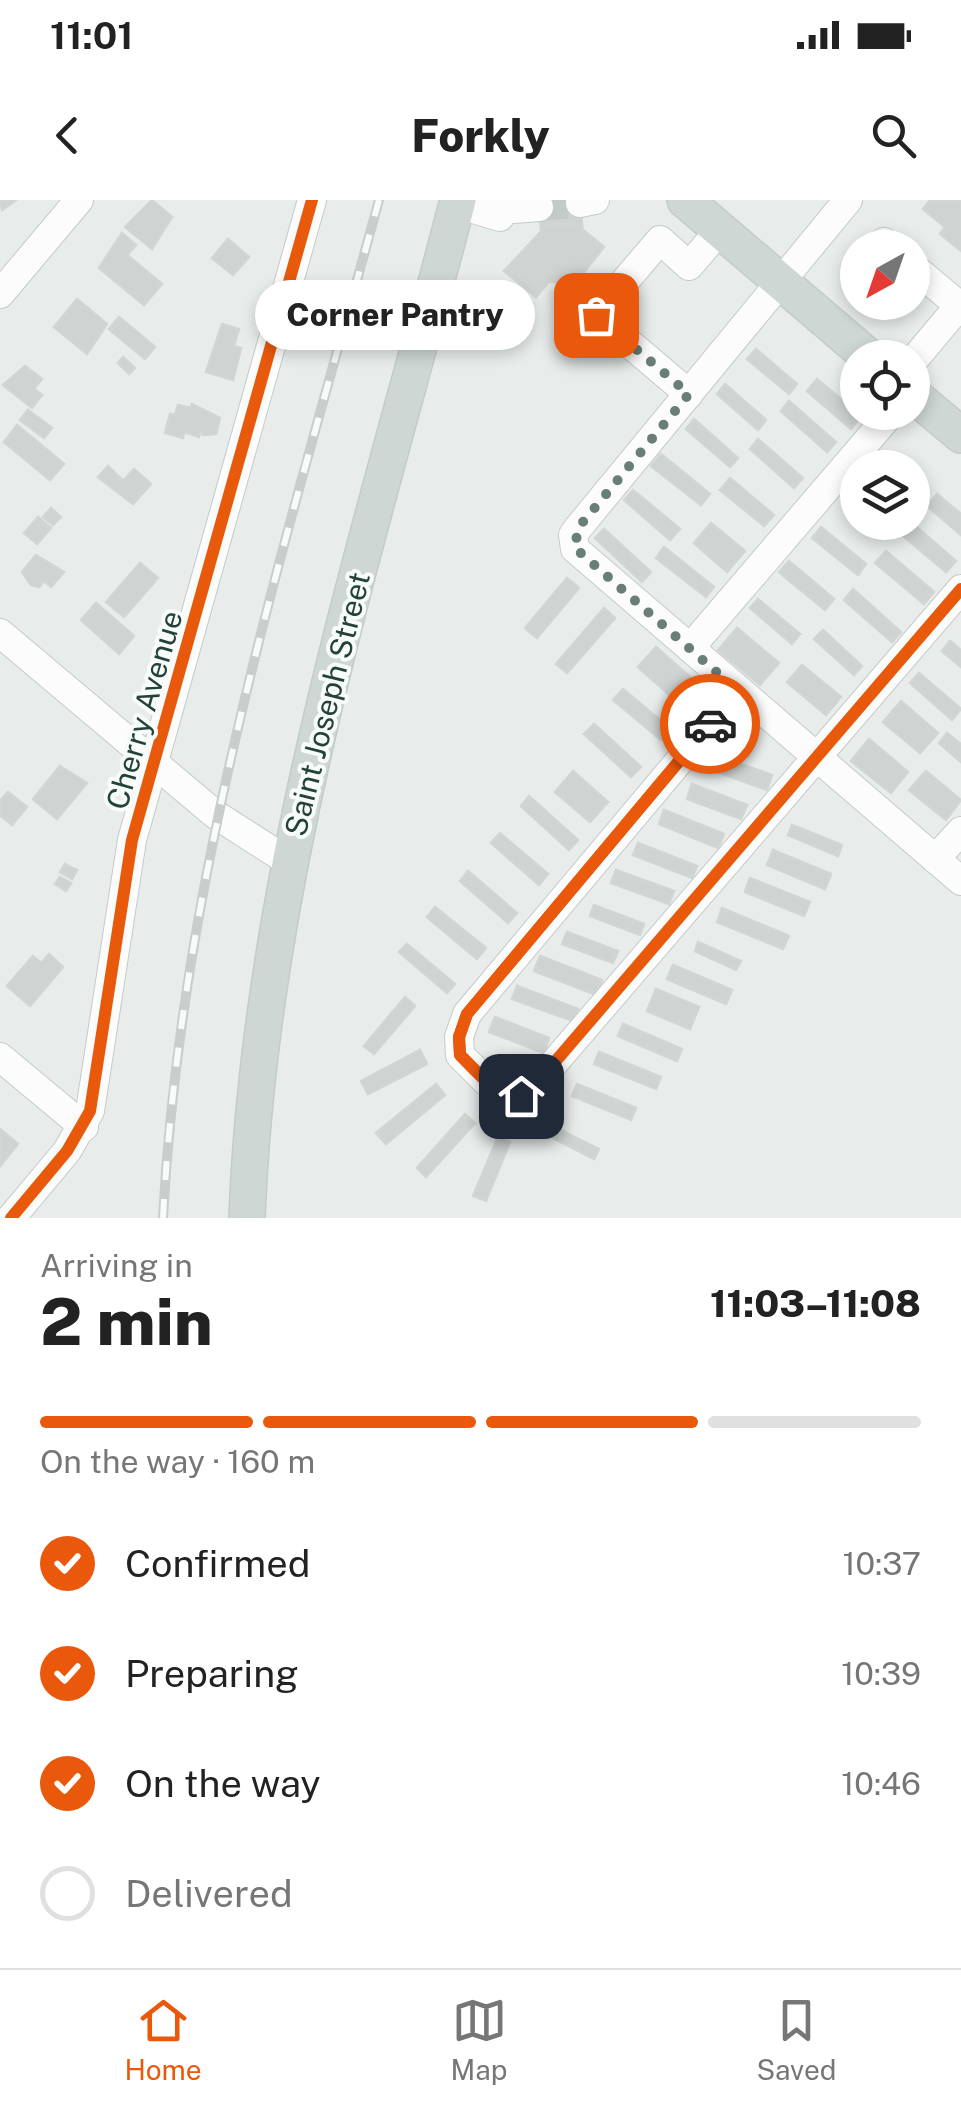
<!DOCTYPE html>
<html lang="en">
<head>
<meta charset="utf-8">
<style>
	:root { --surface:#fff; --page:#f2f2f2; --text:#222; --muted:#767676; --line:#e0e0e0; --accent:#ea580c }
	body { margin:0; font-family:"Public Sans",sans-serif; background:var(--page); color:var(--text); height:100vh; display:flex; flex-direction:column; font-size:38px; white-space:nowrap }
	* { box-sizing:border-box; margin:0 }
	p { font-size:32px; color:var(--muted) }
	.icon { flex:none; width:55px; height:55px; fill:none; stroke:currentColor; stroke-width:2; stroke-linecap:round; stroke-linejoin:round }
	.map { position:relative; height:1018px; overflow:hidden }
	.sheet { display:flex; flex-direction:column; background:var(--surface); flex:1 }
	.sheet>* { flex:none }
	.needle { width:65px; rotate:220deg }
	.controls { position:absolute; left:840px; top:30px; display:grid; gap:20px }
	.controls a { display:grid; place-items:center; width:90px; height:90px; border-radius:50%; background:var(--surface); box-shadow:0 5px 15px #0003; font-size:50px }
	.pin { position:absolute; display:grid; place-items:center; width:85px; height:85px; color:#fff; margin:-42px; border-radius:20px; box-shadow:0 5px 15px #0006 }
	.courier { position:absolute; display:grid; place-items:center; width:100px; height:100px; margin:-50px; border:8px solid #ea580c; border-radius:50%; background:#fff; color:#222; box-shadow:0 2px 12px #0007 }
	.bubble { position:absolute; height:70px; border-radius:35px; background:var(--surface); box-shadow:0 5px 15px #0003; font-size:32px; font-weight:800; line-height:70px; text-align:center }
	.headline em { font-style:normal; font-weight:800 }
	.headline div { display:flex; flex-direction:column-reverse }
	.headline { display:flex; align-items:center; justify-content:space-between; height:170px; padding:0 40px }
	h1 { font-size:65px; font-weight:800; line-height:75px }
	.bar { display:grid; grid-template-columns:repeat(4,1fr); gap:15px 10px; align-content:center; height:120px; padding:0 40px }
	.bar i { height:12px; border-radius:8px; background:var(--line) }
	.bar .selected { background:var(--accent) }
	.bar p { grid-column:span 4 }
	ol { padding:0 40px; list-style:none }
	li { display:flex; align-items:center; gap:30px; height:110px }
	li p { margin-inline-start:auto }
	li .icon { padding:10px; border-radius:50%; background:var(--accent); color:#fff; stroke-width:4 }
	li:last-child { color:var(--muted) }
	li i { width:55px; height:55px; border:5px solid var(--line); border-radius:50% }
	.status { display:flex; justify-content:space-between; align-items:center; height:70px; padding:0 50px; background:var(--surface); direction:ltr }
	.status svg { height:28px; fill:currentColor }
	header { display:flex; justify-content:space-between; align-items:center; height:130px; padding:0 40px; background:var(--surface); font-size:45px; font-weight:800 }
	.dock { display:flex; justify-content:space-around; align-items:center; height:140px; border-top:2px solid var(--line); background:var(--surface); font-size:28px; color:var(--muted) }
	.dock a { display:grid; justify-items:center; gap:5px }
	.dock .selected { color:var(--accent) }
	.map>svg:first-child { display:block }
	.building { fill:#cfd4d2; stroke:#d1d6d4; stroke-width:2.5 }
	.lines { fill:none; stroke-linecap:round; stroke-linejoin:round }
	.minor-tunnel { stroke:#c1cbc8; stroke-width:28; stroke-dasharray:28 14; stroke-linecap:butt }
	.minor-casing { stroke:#c5cac8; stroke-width:30 }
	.major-casing { stroke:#c3ccc9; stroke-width:38 }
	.minor { stroke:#fcfcfc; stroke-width:28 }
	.major { stroke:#cfd7d5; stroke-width:35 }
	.rail-casing { stroke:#c9cdcc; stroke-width:10 }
	.rail { stroke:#f7fbf9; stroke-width:6; stroke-dasharray:19; stroke-linecap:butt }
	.cycleway-casing { stroke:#f7fbf9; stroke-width:19 }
	.cycleway { stroke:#e8590c; stroke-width:12 }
	.done { stroke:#697e78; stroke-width:10; stroke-dasharray:0 18 }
	.route { stroke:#ea580c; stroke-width:12 }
	.labels { text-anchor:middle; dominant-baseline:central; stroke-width:8; stroke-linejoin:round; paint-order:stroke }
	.street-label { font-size:30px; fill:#24423a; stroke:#f7fbf9 }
</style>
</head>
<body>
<div class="status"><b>11:01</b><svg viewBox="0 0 49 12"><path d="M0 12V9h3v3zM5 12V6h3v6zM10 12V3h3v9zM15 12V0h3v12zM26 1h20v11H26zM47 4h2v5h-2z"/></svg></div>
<header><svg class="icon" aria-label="back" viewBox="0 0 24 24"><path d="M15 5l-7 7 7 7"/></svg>Forkly<svg class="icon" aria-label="search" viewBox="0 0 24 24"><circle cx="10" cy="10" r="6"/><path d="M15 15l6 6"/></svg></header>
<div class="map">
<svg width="961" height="1018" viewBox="0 0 961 1018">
	<rect width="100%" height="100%" fill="#e8edeb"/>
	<!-- building -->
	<g class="building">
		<polygon points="0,0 16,0 2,10"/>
		<polygon points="152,0 172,17 152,49 125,27"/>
		<polygon points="538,0 580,0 583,36 542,39"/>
		<polygon points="930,0 961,0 961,51 940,34 945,27 923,9"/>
		<polygon points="548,24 576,24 604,47 577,81 549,82 536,97 504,71"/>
		<polygon points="122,33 136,45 127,55 162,84 144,105 99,68"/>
		<polygon points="228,39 249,57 233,75 212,58"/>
		<polygon points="77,99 107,124 87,154 54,127"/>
		<polygon points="119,117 155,147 145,159 109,129"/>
		<polygon points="222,124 239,129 234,146 241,148 233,180 206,172"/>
		<polygon points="756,149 797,184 789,194 747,159"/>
		<polygon points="123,157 135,168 129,174 118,163"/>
		<polygon points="25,166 42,179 34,189 42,195 32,208 3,185"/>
		<polygon points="817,179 861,216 851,229 807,191"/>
		<polygon points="725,184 766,220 758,230 717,194"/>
		<polygon points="789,201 836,242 827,252 781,211"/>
		<polygon points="192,204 220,218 216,234 203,235 201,230 199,237 184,232 183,238 165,233 170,214 175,215 178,205 191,208"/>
		<polygon points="28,210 52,228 44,238 20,220"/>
		<polygon points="694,219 738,258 730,267 686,229"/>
		<polygon points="17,225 64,264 50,280 4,242"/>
		<polygon points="758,239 803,278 794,288 750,249"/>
		<polygon points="882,253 898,268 873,264"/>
		<polygon points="661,254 710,294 701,305 651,266"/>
		<polygon points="108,266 123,281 134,269 151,284 133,304 98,277"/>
		<polygon points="730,278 774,315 764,326 720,290"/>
		<polygon points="912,281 922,290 913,300 912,299"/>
		<polygon points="858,288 858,315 844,304"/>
		<polygon points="633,290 680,329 670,340 624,300"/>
		<polygon points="937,294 961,314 961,335 927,306"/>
		<polygon points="51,308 61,317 53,325 43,317"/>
		<polygon points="38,317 51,328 37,344 24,333"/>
		<polygon points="867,322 892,322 882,335"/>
		<polygon points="711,323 745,351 727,372 694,343"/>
		<polygon points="912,323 956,361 946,372 902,335"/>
		<polygon points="821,327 866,364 858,375 812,338"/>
		<polygon points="604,329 651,372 642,382 595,338"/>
		<polygon points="664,347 714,387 706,397 656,358"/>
		<polygon points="886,351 934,392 924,404 875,363"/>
		<polygon points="36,355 64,372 51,387 44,381 39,387 31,385 22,372"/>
		<polygon points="789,361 834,399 825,410 779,372"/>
		<polygon points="140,363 158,378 124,417 106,402"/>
		<polygon points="567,378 579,388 537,438 525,428"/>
		<polygon points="853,389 901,432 892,442 844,400"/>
		<polygon points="758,399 800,434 792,444 750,408"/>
		<polygon points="96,403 134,436 119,454 81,420"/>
		<polygon points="604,408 615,418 567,473 556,464"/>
		<polygon points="737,428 779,463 760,485 718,450"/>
		<polygon points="823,430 862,466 854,475 814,439"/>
		<polygon points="950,441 961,450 961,467 942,451"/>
		<polygon points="656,447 697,483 679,504 638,467"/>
		<polygon points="802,465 841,497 826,515 787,482"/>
		<polygon points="919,473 961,509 952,520 910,483"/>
		<polygon points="623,489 671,529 661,540 613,500"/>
		<polygon points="901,501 938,533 920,553 883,522"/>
		<polygon points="594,524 641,567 631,577 584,534"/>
		<polygon points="947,533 961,544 961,562 939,543"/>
		<polygon points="869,539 908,572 891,593 851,561"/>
		<polygon points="718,556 772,575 767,590 712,570"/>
		<polygon points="60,566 87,583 57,619 33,599"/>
		<polygon points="573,571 608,602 590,622 555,592"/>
		<polygon points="926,571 961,600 946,620 909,590"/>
		<polygon points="692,584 747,605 741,619 687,599"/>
		<polygon points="8,592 27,607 12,625 0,615 0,601"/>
		<polygon points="529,596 578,640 569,650 521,606"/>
		<polygon points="664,610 724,634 718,648 659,624"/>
		<polygon points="792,625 842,645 838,656 788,635"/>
		<polygon points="500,633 548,674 539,685 491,643"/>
		<polygon points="638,643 697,666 692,678 633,655"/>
		<polygon points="773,650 831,674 825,689 767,665"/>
		<polygon points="65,664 77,670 72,679 60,672"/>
		<polygon points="616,670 674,691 669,704 611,683"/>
		<polygon points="468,671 517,713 508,723 460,681"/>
		<polygon points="60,677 71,683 66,691 55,684"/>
		<polygon points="750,678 810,702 804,716 745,692"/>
		<polygon points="594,705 644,724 640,735 590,716"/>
		<polygon points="435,707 486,748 477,759 427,717"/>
		<polygon points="722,708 789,736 783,749 717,722"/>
		<polygon points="567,732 618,751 613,763 562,744"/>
		<polygon points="698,742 741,761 736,770 695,751"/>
		<polygon points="407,744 455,784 447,793 399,752"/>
		<polygon points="49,754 63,767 30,806 7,786 33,756 41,763"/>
		<polygon points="540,756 602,780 596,795 534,771"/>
		<polygon points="673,765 732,790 726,804 667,779"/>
		<polygon points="517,786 578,809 573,821 512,799"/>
		<polygon points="656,789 699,807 690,829 647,811"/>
		<polygon points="405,797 415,806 374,854 364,846"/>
		<polygon points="495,817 549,838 544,853 489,832"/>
		<polygon points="623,824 682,849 677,861 618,836"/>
		<polygon points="420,850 427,864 368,894 361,881"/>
		<polygon points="599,852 661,877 656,889 594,864"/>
		<polygon points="436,884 445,895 386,944 376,933"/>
		<polygon points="577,884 636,908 631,920 572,896"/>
		<polygon points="465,914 475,923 426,977 417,968"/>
		<polygon points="543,921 599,949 594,959 539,931"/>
		<polygon points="0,929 18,944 0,966"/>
		<polygon points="498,937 510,942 486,1001 473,996"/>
	</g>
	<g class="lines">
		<!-- minor-tunnel -->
		<polyline class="minor-tunnel" points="539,7 580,3"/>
		<defs>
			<g id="minor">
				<polyline points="848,0 578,328 573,335 575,349 961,681"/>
				<polyline points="580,3 595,0"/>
				<polyline points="457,4 500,17 504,0"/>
				<polyline points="501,10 539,7"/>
				<polyline points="884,42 890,48"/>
				<polyline points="912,66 961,107"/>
				<polyline points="0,94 79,0"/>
				<polyline points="912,162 959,106"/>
				<polyline points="689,194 596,115 660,40 689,66 720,30"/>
				<polyline points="0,433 216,615 288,661"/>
				<polyline points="690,448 892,212"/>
				<polyline points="738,491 467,814 459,837 460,855 489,884 506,895 521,896 536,884 961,389"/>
				<polyline points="935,659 961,631"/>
				<polyline points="0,857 84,927"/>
				<polyline points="11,1018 67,951 90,911 132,640 312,0"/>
			</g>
			<g id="major">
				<polyline points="685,0 870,158"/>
				<polyline points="912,194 961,235"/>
				<path d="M 247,1018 C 260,669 371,336 458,0"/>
			</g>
		</defs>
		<!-- minor casing -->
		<use href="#minor" class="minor-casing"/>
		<!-- major casing -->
		<use href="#major" class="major-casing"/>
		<!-- minor -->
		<use href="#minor" class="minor"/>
		<!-- major -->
		<use href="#major" class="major"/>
		<defs>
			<path id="rail" d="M 163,1018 C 181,669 288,335 379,0"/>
		</defs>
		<!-- rail casing -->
		<use href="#rail" class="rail-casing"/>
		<!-- rail -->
		<use href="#rail" class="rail"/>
		<defs>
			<g id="cycleway">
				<polyline points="738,491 467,814 459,837 460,855 489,884 506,895 521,896 536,884 961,389"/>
				<polyline points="11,1018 67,951 90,911 132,640 312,0"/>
			</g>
		</defs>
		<!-- cycleway casing -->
		<use href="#cycleway" class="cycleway-casing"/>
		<!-- cycleway -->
		<use href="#cycleway" class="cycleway"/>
	</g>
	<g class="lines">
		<!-- done -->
		<polyline class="done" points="596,115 689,194 578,328 575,348 738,491 710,524"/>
		<!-- route -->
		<path class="route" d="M 521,896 C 493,894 478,873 460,855 L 459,837 L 467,814 L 710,524"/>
	</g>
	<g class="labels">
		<!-- street labels -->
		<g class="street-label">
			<text transform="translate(327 504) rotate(-76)">Saint Joseph Street</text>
			<text transform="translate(144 510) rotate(-74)">Cherry Avenue</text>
		</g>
	</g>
</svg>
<div class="controls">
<a><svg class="needle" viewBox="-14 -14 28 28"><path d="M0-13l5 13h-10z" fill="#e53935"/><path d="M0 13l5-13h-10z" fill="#767676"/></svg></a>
<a><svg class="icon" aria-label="locate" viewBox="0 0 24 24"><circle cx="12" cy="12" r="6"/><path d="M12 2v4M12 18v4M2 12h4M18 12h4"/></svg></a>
<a><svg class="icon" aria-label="layers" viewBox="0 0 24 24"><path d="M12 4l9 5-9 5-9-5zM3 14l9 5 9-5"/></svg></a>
</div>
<div class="pin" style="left:596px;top:115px;background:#ea580c"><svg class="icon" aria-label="bag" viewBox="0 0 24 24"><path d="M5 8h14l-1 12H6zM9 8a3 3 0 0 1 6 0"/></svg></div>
<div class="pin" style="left:521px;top:896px;background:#1f2937"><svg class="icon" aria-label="home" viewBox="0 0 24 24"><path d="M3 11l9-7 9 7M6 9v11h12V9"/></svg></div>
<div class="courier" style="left:710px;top:524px"><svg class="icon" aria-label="car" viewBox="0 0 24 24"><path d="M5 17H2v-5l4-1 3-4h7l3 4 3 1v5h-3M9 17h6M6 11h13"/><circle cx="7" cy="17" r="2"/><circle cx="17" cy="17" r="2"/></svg></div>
<div class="bubble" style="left:255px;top:80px;width:280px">Corner Pantry</div>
</div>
<section class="sheet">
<div class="headline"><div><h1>2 min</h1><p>Arriving in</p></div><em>11:03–11:08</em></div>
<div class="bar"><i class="selected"></i><i class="selected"></i><i class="selected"></i><i></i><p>On the way · 160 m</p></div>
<ol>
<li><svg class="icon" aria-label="check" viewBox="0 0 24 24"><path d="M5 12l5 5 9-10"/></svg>Confirmed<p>10:37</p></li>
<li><svg class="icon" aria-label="check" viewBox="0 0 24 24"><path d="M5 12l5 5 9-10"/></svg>Preparing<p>10:39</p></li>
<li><svg class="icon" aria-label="check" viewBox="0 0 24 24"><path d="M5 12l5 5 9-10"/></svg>On the way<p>10:46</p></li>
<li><i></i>Delivered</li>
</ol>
</section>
<nav class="dock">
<a class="selected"><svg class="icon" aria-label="home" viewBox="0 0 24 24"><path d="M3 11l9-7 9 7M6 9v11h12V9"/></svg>Home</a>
<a><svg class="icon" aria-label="map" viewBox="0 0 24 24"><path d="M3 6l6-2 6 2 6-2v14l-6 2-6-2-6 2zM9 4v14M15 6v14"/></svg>Map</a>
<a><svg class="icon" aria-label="saved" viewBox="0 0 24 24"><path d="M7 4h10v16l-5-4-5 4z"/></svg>Saved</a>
</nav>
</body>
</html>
